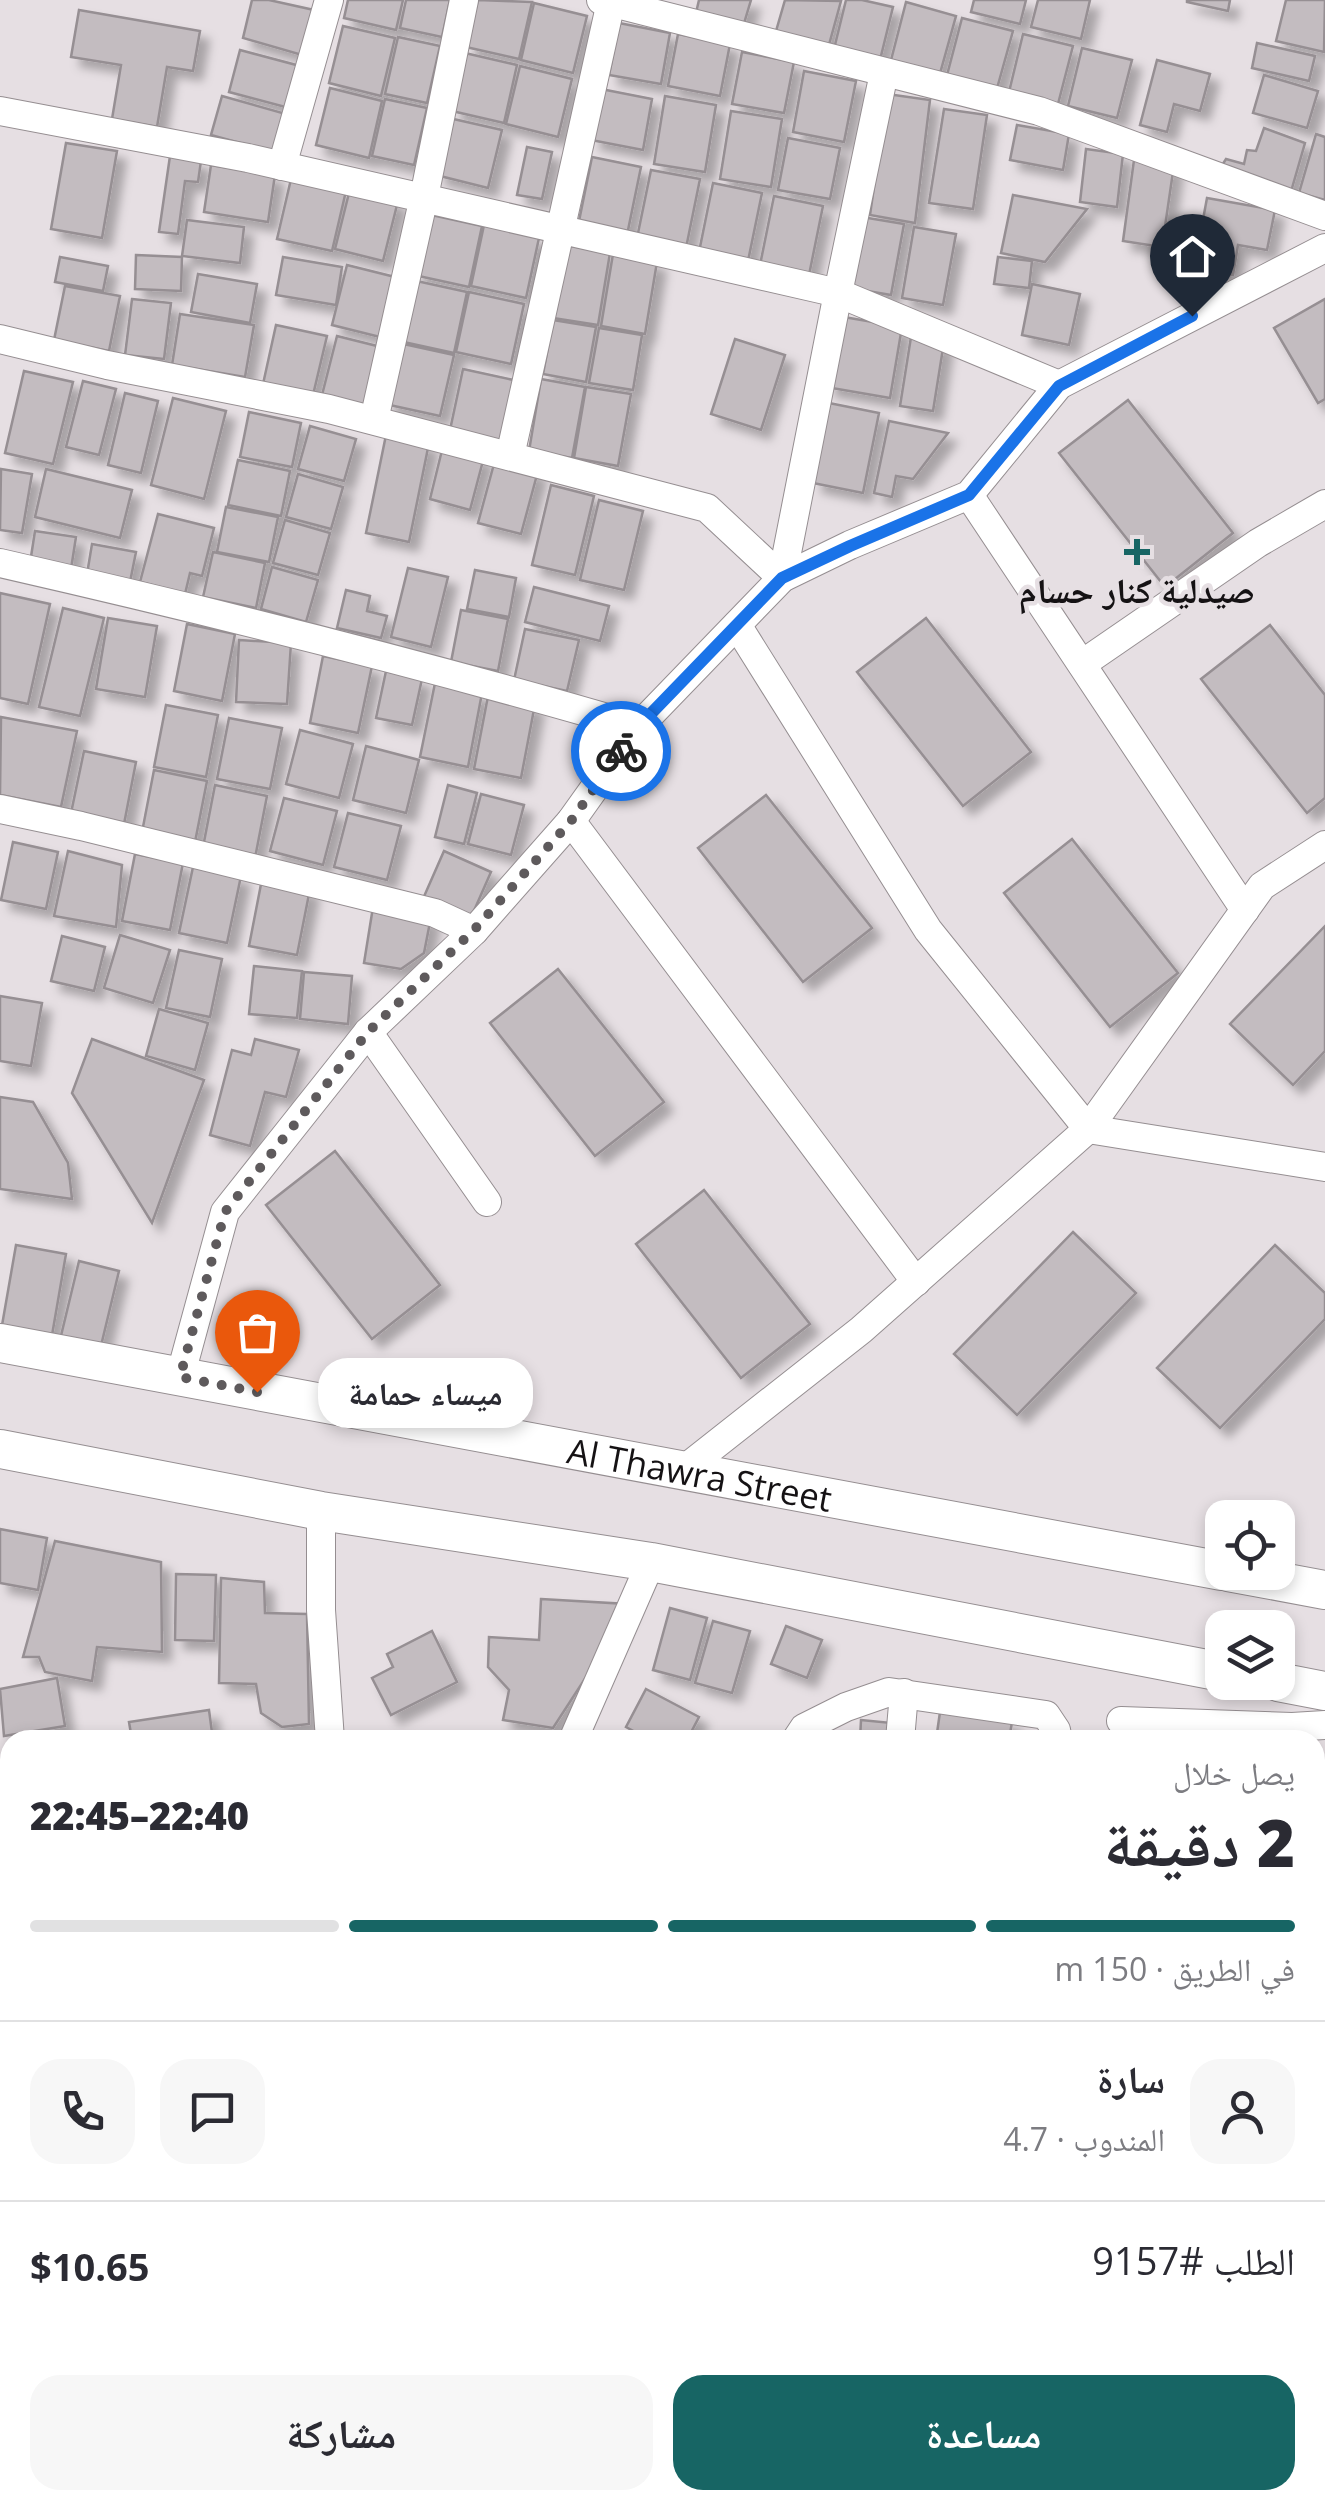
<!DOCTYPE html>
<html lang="ar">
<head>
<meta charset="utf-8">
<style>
	:root { --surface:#fff; --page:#f7f7f7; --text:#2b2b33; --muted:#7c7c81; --line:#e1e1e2; --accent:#176564 }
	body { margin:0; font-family:"Open Sans","Noto Naskh Arabic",sans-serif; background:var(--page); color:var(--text); direction:rtl; height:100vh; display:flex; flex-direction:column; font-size:38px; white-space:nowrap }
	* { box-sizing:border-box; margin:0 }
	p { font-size:32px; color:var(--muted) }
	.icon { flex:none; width:55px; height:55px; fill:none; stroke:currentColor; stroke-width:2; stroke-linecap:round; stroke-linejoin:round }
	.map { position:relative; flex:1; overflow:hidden; direction:ltr }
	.panel { position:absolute; left:0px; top:1730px; width:1325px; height:780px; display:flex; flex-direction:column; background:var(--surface); border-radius:30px 30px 0 0; box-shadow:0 5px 15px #0003; direction:rtl }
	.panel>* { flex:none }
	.controls { position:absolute; left:1205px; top:1500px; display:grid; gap:20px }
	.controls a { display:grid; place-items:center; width:90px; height:90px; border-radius:20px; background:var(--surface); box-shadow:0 5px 15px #0003; font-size:50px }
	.pin { position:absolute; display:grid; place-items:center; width:85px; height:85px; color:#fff; margin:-102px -42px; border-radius:50% 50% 50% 0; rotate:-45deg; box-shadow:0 0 10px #0007 }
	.pin .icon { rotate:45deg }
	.courier { position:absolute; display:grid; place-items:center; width:100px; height:100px; margin:-50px; border:8px solid #1a73e8; border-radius:50%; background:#fff; color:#222; box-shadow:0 2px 12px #0007 }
	.bubble { position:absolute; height:70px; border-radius:30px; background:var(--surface); box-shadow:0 5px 15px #0003; font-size:32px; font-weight:800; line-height:70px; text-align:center; direction:rtl }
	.overview em { font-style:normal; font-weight:800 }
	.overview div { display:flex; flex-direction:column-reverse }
	.overview { display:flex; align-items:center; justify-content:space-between; height:170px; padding:0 30px }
	h1 { font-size:65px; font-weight:800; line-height:75px }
	.bar { display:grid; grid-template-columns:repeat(4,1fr); gap:15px 10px; align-content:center; height:120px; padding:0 30px }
	.bar i { height:12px; border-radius:8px; background:var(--line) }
	.bar .selected { background:var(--accent) }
	.bar p { grid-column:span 4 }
	.line { display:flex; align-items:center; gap:25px; padding:0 30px; border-top:2px solid var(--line) }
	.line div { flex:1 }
	.round { display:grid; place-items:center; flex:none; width:105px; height:105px; border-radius:30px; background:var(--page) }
	.cta { display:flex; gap:20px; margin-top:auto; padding:20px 30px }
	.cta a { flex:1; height:115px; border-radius:30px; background:var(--accent); color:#fff; font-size:40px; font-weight:800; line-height:115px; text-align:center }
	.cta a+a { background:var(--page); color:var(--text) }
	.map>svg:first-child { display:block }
	.building { fill:#c3bcc0; stroke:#968f93; stroke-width:2.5; filter:url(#shadow) }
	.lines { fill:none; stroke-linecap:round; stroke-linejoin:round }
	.minor-casing { stroke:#958e91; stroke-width:30 }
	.secondary-casing { stroke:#958e91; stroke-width:40 }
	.minor { stroke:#fff; stroke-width:28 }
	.secondary { stroke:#fff; stroke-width:38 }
	.done { stroke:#5e5a5c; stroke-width:10; stroke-dasharray:0 18 }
	.route { stroke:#1a73e8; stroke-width:12 }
	.poi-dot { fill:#176564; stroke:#e6dfe3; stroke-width:4 }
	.labels { text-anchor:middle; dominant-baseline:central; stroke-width:9; stroke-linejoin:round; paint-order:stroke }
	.poi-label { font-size:35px; font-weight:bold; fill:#151214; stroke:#e6dfe3 }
	.street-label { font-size:35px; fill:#151214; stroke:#e6dfe3 }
</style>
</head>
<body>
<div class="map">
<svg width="1325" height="2510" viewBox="0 0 1325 2510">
	<defs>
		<filter id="shadow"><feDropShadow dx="9" dy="9" stdDeviation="5" flood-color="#0004"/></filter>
	</defs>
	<rect width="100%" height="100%" fill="#e6dfe3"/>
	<!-- building -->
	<g class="building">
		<polygon points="252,0 269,0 314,10 302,55 243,38"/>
		<polygon points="348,0 403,0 396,30 344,18"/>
		<polygon points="406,0 450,0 442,37 400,28"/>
		<polygon points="478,0 532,2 519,59 466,47"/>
		<polygon points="699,0 751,0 742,30 695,17"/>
		<polygon points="785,0 841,1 827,52 774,38"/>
		<polygon points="846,0 862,0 893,7 880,60 834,49"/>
		<polygon points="974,0 1026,0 1020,24 971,12"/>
		<polygon points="1038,0 1090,0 1081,39 1031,27"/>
		<polygon points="1187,0 1230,0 1228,11 1187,2"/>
		<polygon points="1286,0 1325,0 1324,52 1276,41"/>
		<polygon points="906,2 956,16 939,77 890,64"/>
		<polygon points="534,3 587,16 573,73 521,60"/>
		<polygon points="79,10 200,31 193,71 167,67 157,127 112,119 121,65 71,57"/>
		<polygon points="962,18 1013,31 996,92 946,79"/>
		<polygon points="619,23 670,33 661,84 609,75"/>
		<polygon points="343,26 395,38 381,96 329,83"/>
		<polygon points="678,34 730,44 720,96 668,86"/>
		<polygon points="1023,34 1073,46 1058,104 1009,92"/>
		<polygon points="398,37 440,46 427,103 385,94"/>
		<polygon points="1257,43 1315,56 1309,81 1252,68"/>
		<polygon points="1082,48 1132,60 1117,118 1068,106"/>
		<polygon points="240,50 300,66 289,108 229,92"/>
		<polygon points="742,52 794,62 784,113 732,104"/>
		<polygon points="465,53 517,65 504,123 452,111"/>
		<polygon points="1157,60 1210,74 1200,111 1174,104 1167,132 1140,125"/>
		<polygon points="520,66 572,79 558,137 506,124"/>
		<polygon points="804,71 856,81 844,142 793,132"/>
		<polygon points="1264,75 1318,91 1307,128 1253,113"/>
		<polygon points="330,88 382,101 369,158 316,145"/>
		<polygon points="601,89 652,99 643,150 591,140"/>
		<polygon points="887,94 930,100 915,223 870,215"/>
		<polygon points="222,96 286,114 276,153 211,135"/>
		<polygon points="665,96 716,105 705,172 654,164"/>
		<polygon points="385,99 427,108 414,165 372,156"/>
		<polygon points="944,109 987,115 973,209 929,203"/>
		<polygon points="731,111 782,119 771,187 720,179"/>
		<polygon points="449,118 502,130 488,188 436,175"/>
		<polygon points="1017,125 1069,134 1063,170 1010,160"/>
		<polygon points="1264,128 1305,143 1290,195 1219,170 1226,159 1244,164 1247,150 1256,151"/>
		<polygon points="1316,134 1325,137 1325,200 1299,193"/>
		<polygon points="788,138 840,148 830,199 778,190"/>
		<polygon points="66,143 117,151 102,238 51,229"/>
		<polygon points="527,147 552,152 542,199 517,195"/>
		<polygon points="1086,149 1123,154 1117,207 1080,202"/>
		<polygon points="170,156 201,161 198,182 185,181 178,234 159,232"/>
		<polygon points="592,157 641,167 627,235 578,226"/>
		<polygon points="1134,160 1174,165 1162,247 1123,241"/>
		<polygon points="211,165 275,175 268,222 204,212"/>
		<polygon points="651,170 700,179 686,248 637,238"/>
		<polygon points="291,179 346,191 332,251 277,239"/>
		<polygon points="713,183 762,193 748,261 699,252"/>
		<polygon points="350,189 398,201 383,261 335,249"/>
		<polygon points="1013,195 1087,209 1045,262 1001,253"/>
		<polygon points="774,196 823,206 809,275 760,265"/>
		<polygon points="1207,198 1275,210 1267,250 1238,245 1233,275 1194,268"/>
		<polygon points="427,214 482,226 469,287 414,275"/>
		<polygon points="862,217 904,224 891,295 850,288"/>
		<polygon points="187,220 244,227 240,263 182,256"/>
		<polygon points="484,225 539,238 526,298 471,286"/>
		<polygon points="914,227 956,234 943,305 902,298"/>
		<polygon points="566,245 610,253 598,325 553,318"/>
		<polygon points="613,254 657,262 645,334 601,326"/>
		<polygon points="136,255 182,257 181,291 135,289"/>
		<polygon points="60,257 108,266 103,291 55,282"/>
		<polygon points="283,257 342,267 336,305 276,295"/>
		<polygon points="998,257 1032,261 1029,288 994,284"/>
		<polygon points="347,265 395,277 380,337 332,325"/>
		<polygon points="198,274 257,284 250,323 191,312"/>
		<polygon points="412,280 467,292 454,353 399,341"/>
		<polygon points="1032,284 1080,294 1069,345 1022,335"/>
		<polygon points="65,286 120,296 109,351 54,340"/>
		<polygon points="469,292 524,304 511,364 456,352"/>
		<polygon points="132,299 171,303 164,359 125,355"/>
		<polygon points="1325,299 1325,399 1318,403 1274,328"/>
		<polygon points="180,314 254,325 245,377 172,365"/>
		<polygon points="838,316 902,327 890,398 826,387"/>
		<polygon points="553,320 596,327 586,382 543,374"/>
		<polygon points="276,325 327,336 313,395 263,384"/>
		<polygon points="599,328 642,335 633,390 589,383"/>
		<polygon points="337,336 385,348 369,408 322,395"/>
		<polygon points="911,337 944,342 933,411 900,406"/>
		<polygon points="735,339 785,355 761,430 711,414"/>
		<polygon points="399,343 454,355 440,416 385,404"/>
		<polygon points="463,369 518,381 505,442 450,430"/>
		<polygon points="24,371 73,382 53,464 5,453"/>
		<polygon points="541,379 585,387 572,458 529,451"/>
		<polygon points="83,381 116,389 99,455 66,447"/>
		<polygon points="586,387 631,394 618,466 574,458"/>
		<polygon points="125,393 158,401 141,473 108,465"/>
		<polygon points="173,398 226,411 204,499 151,485"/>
		<polygon points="1128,400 1233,533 1165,587 1059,453"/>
		<polygon points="829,403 879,413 863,493 813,483"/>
		<polygon points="249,412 301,423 292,467 240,457"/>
		<polygon points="889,421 948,433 913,479 896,476 892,497 874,493"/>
		<polygon points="310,426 356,439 344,481 298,469"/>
		<polygon points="386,435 429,443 409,542 366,533"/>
		<polygon points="443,446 484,457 470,510 430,499"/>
		<polygon points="238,460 290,471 281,516 228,505"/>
		<polygon points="495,460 538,471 521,534 478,523"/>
		<polygon points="1,469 32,474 22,533 0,530"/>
		<polygon points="46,469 132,490 120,538 35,517"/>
		<polygon points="298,474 343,487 331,529 286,517"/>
		<polygon points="551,485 594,496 575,575 532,565"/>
		<polygon points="599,500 643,511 624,590 580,580"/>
		<polygon points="226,507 278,517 269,562 217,552"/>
		<polygon points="158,514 214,528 202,576 190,573 185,594 140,582"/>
		<polygon points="285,520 330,533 318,575 273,563"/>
		<polygon points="35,531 76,537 71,569 30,563"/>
		<polygon points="92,544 136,552 130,582 87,574"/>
		<polygon points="213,552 265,563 256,608 203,597"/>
		<polygon points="272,567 318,580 306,622 261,609"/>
		<polygon points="408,568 448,577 431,647 391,637"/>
		<polygon points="475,570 516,578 509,617 467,609"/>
		<polygon points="534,587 609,606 600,641 525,622"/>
		<polygon points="346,590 370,596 367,611 387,616 381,638 337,628"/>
		<polygon points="0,593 50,604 28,704 0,698"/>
		<polygon points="63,608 104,618 80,716 39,707"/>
		<polygon points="461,610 508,619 498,671 451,662"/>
		<polygon points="108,618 157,626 145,697 96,689"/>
		<polygon points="926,618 1031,752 963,806 857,672"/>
		<polygon points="187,624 235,634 222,701 174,691"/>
		<polygon points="1270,625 1325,695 1325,798 1307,813 1201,679"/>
		<polygon points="525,629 579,640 567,691 514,680"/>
		<polygon points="239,640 291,643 287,704 236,702"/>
		<polygon points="323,656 372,666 358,733 310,723"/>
		<polygon points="386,671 422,679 412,725 376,718"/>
		<polygon points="435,683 482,693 468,767 420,757"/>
		<polygon points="488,696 535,704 521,778 474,769"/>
		<polygon points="166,705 218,715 206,777 154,767"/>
		<polygon points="1,717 77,731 61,807 0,795"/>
		<polygon points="229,718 282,728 270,789 217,779"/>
		<polygon points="300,730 353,744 339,798 286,784"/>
		<polygon points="366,746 419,760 406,813 353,800"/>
		<polygon points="84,751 136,762 124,824 71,813"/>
		<polygon points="154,770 207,781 195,842 142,832"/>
		<polygon points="215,785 267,796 255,858 203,847"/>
		<polygon points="448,785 477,793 464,844 435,837"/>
		<polygon points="481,794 524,805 511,855 468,844"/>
		<polygon points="766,795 872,928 803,982 698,848"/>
		<polygon points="284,798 337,811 323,865 270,851"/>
		<polygon points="348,813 401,826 387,880 334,867"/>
		<polygon points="1072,839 1178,973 1110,1027 1004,893"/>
		<polygon points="13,842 58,852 46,909 1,900"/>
		<polygon points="68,851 122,865 116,927 54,916"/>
		<polygon points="444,851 491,872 469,922 422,901"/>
		<polygon points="135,854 183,863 170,930 122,921"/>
		<polygon points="193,867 241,876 227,943 179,933"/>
		<polygon points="262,879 310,889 297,955 249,946"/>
		<polygon points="373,907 431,917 424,953 401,969 364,963"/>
		<polygon points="1325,926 1325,1051 1293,1085 1230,1024"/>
		<polygon points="120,935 170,950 153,1003 104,988"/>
		<polygon points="62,936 105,947 94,991 51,981"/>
		<polygon points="179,950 222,959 210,1017 166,1008"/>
		<polygon points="254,966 302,971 297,1018 249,1014"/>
		<polygon points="558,969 664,1102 595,1156 490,1023"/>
		<polygon points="304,972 352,976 348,1024 300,1019"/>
		<polygon points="0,996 42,1003 31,1066 0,1061"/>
		<polygon points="159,1009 208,1023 195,1070 146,1056"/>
		<polygon points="92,1039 204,1080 152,1223 72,1093"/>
		<polygon points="255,1039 299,1050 286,1097 265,1092 250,1146 210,1135 232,1050 251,1055"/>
		<polygon points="0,1097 33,1102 68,1163 72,1199 0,1189"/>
		<polygon points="335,1151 440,1285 372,1339 266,1205"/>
		<polygon points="704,1190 810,1324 741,1378 636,1244"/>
		<polygon points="1073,1232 1136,1293 1017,1415 954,1354"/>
		<polygon points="16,1245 66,1254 51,1341 1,1331"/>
		<polygon points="1275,1245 1325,1293 1325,1319 1220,1428 1157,1368"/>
		<polygon points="79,1261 119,1271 99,1354 59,1344"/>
		<polygon points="0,1529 47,1538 38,1590 0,1583"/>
		<polygon points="55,1541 161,1562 162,1652 97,1647 92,1681 45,1672 39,1657 23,1657"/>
		<polygon points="176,1574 216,1575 214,1641 175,1640"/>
		<polygon points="221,1578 264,1582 265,1613 307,1614 309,1724 282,1727 261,1713 256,1684 219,1683"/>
		<polygon points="541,1599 627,1604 603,1651 553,1728 503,1720 509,1690 488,1667 489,1637 539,1640"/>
		<polygon points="670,1608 707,1618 690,1680 653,1670"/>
		<polygon points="713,1621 750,1631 732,1693 695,1683"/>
		<polygon points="786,1626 822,1640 807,1678 771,1664"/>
		<polygon points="432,1631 457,1682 391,1715 372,1678 393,1667 387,1654"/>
		<polygon points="57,1678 65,1726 4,1736 0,1689"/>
		<polygon points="646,1689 699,1717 687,1740 650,1740 626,1727"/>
		<polygon points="209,1710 213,1740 132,1740 129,1722"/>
		<polygon points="940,1712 1012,1722 1009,1740 936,1740"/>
		<polygon points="861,1720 892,1723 890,1740 860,1740"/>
		<rect x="1315" y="1863" width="10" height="67"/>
		<polygon points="0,1904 10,1904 10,1961 0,1962"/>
		<rect x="1315" y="1962" width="10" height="74"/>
		<polygon points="10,1984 10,2049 1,2049 0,1986"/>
		<polygon points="1315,2045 1325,2046 1325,2113 1315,2113"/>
		<polygon points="2,2083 10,2145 0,2146 0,2084"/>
		<rect x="1315" y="2144" width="10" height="66"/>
		<polygon points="10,2153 10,2189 0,2191 0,2154"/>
		<polygon points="1315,2411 1325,2412 1325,2446 1315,2446"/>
		<polygon points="345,2500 406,2500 409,2510 348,2510"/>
		<polygon points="700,2500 747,2500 754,2510 703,2510"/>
		<polygon points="853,2500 918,2500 906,2510 853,2510"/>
		<polygon points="1168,2500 1224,2500 1224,2510 1167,2510"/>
		<rect x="1103" y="2502" width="56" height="8"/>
	</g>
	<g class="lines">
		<defs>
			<g id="minor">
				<polyline points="601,0 1039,111 1325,216"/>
				<polyline points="0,111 248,158 838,293 1059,385"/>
				<polyline points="282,166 329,0"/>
				<polyline points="0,339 107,365 329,409 707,508 782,578"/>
				<polyline points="374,420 424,197 464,0"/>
				<polyline points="510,456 611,2"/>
				<polyline points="969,495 1245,910"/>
				<path d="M 0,563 C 214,612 427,665 638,727"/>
				<polyline points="782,578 838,293 884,73"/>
				<polyline points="737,625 928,930 1088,1129 1325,1167"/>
				<polyline points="1082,664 1258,543 1325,504"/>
				<polyline points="0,809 81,826 435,913 474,931"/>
				<polyline points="571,821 916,1282"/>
				<polyline points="368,1032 487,1202"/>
				<polyline points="180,1377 225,1212 368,1032 474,931 571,821 638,727 782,578 850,545 969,495 1059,385 1325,248"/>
				<polyline points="682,1471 861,1330 1088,1129 1262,886 1325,845"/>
				<polyline points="321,1511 321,1610 330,1740"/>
				<polyline points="1121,1721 1292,1727 1325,1725"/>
				<polyline points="573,1740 651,1562"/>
				<polyline points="796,1740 804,1728 846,1707 889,1692 1046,1715 1056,1730 1058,1740"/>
				<polyline points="900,1740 904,1693"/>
				<polyline points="1315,1934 1325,1934"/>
				<polyline points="1315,2121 1325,2121"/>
				<polyline points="1315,2310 1325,2311"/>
				<polyline points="782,2500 795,2510"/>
				<polyline points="251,2510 265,2500"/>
			</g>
			<g id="secondary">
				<path id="s1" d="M 0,1343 L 1222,1571"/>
				<polyline points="0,1449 321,1511 651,1562 1222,1672"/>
				<polyline points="1228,1572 1325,1590"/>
				<polyline points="1278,1682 1325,1691"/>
			</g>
		</defs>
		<!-- minor casing -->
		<use href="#minor" class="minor-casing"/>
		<!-- secondary casing -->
		<use href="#secondary" class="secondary-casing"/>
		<!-- minor -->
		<use href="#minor" class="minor"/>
		<!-- secondary -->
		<use href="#secondary" class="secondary"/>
	</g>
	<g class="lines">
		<!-- done -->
		<polyline class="done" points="257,1392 180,1377 225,1212 368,1032 474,930 571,821 621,751"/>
		<!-- route -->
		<polyline class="route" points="621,751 638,727 782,578 850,546 969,495 1059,386 1192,316"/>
	</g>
	<!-- markers -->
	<path class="poi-dot" d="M1132 537h10v10h10v10h-10v10h-10v-10h-10v-10h10z"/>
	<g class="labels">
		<!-- poi labels -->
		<g class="poi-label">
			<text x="1137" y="589">صيدلية كنار حسام</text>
		</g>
		<!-- street labels -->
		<g class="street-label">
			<text stroke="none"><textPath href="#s1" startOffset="712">Al Thawra Street</textPath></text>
		</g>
	</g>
</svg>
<div class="controls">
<a><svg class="icon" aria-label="locate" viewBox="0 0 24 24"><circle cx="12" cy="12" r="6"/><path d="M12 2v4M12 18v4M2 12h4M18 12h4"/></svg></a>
<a><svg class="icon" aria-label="layers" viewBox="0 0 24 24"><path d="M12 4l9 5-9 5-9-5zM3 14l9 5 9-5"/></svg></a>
</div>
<div class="pin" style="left:257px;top:1392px;background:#ea580c"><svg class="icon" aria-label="bag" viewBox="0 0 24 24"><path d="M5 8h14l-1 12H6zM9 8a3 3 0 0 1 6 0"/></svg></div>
<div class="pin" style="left:1192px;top:316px;background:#1f2937"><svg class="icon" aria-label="home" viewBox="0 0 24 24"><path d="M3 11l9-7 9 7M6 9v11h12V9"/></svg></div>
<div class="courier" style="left:621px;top:751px"><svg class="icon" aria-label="bike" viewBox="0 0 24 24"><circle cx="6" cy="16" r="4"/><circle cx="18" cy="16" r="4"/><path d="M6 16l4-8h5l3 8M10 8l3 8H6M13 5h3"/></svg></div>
<div class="bubble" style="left:318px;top:1358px;width:215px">ميساء حمامة</div>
<section class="panel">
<div class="overview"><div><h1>2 دقيقة</h1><p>يصل خلال</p></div><em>22:40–22:45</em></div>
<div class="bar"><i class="selected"></i><i class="selected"></i><i class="selected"></i><i></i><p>في الطريق · 150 m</p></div>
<div class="line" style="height:180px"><a class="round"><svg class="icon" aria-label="person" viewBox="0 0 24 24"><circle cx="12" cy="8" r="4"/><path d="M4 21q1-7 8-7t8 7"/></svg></a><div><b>سارة</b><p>المندوب · 4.7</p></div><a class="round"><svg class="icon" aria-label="chat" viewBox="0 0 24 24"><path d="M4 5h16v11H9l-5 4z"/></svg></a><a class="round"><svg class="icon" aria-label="phone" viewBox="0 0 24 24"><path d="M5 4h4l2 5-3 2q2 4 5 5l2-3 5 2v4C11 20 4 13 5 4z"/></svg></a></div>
<div class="line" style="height:130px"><div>الطلب #9157</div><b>$10.65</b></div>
<div class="cta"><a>مساعدة</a><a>مشاركة</a></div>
</section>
</div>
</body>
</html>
